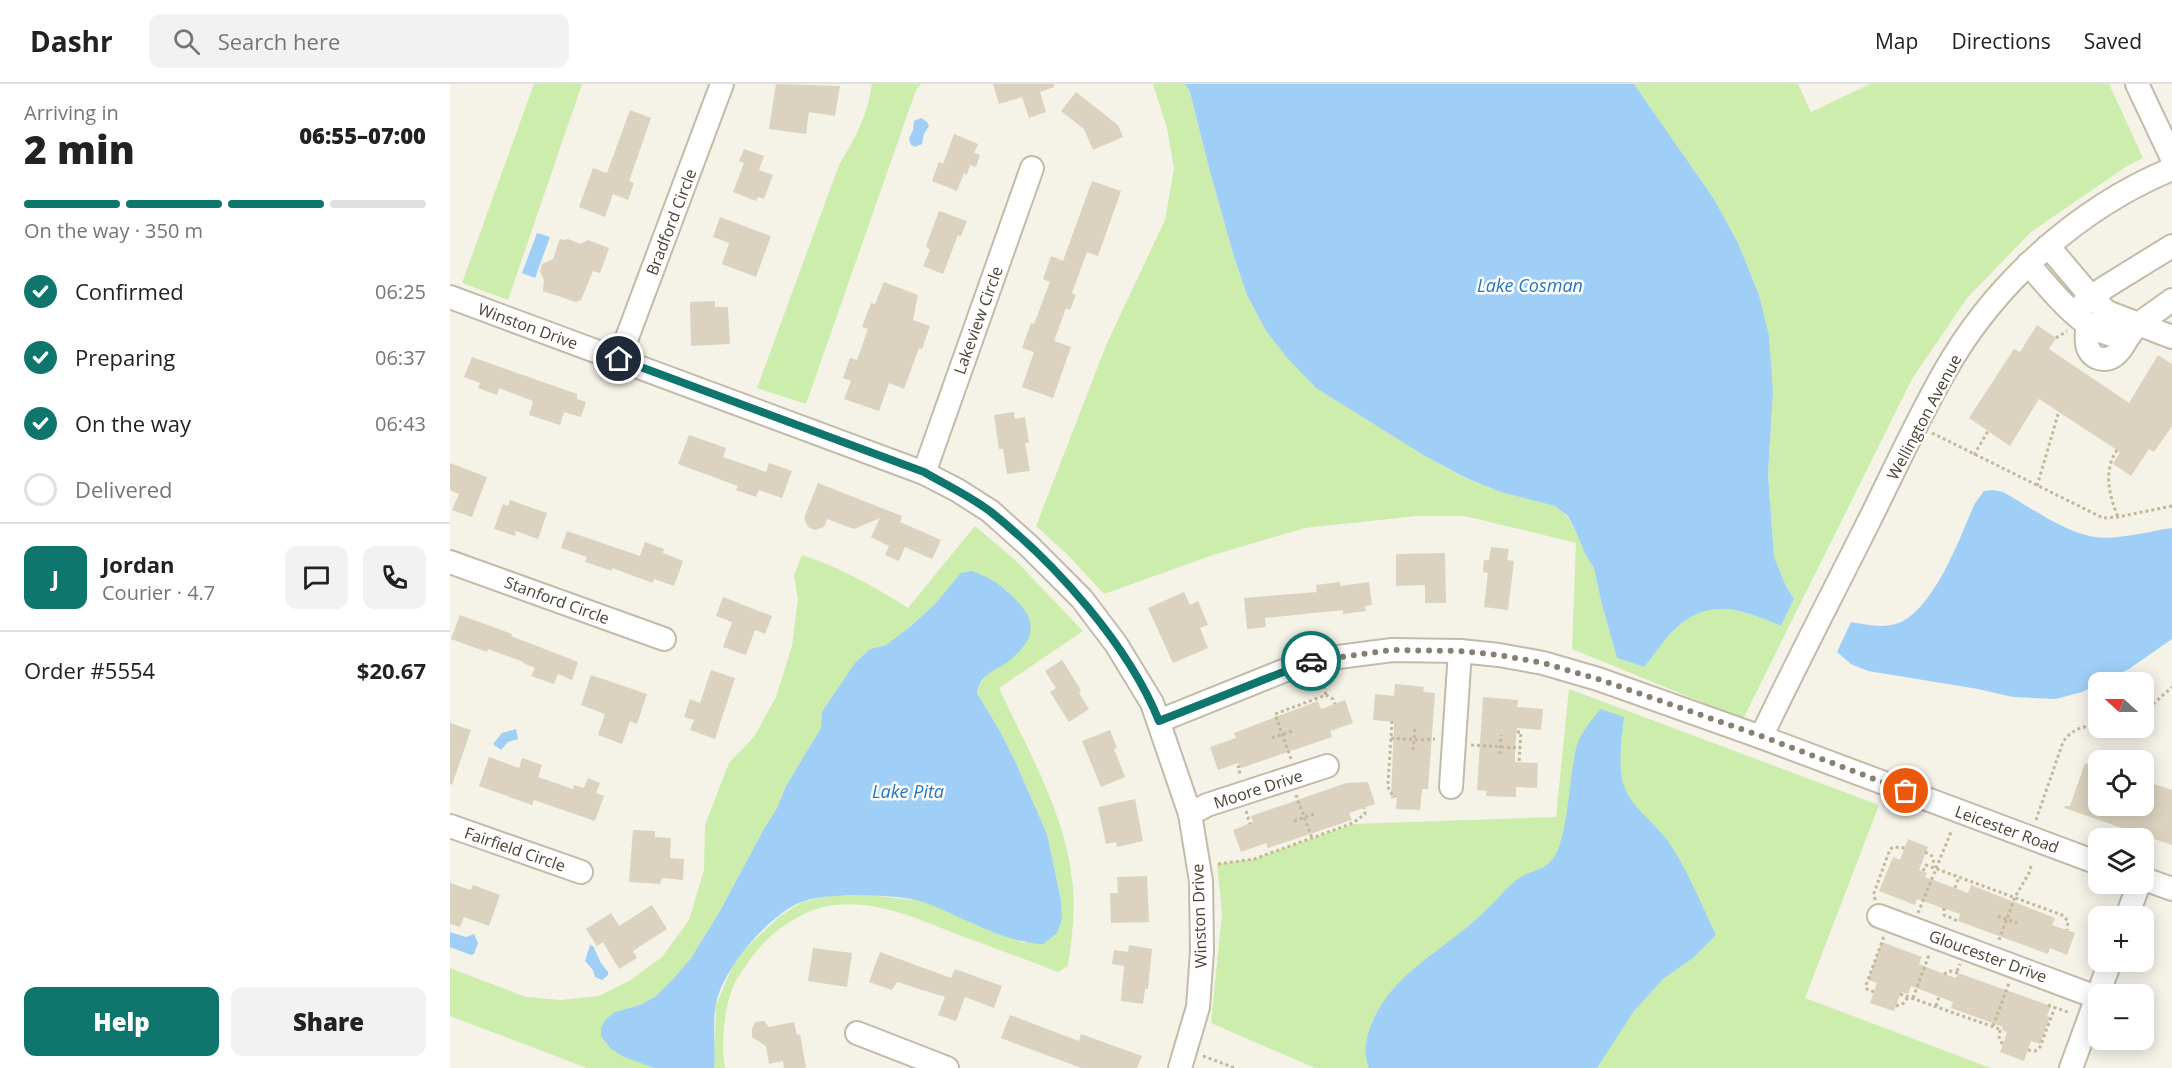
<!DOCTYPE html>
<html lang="en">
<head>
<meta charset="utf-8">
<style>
	:root { --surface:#fff; --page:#f2f2f2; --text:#222; --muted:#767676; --line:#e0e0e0; --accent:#0f766e }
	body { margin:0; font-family:"Open Sans",sans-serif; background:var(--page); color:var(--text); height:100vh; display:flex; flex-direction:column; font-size:22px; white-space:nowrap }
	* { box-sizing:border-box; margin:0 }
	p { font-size:20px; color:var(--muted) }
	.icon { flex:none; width:33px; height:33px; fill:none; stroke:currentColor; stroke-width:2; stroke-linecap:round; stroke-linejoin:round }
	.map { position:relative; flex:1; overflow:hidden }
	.sheet { display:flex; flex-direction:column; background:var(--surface); width:450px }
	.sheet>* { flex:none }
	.needle { width:39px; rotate:291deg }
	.fabs { position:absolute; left:1638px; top:588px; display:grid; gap:12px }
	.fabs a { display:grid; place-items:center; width:66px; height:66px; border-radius:12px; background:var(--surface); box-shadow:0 3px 15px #0003; font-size:30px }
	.pin { position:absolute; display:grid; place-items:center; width:51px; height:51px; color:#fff; margin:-26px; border:3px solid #fff; border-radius:50%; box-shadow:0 2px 6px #0007 }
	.courier { position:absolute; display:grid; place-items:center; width:60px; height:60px; margin:-30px; border:4px solid #0f766e; border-radius:50%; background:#fff; color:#222; box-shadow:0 2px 8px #0007 }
	.overview em { font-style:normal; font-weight:800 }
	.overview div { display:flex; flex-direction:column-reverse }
	.overview { display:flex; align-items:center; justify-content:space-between; height:102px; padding:0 24px }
	h1 { font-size:39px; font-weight:800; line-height:45px }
	.bar { display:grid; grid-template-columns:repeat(4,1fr); gap:9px 6px; align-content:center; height:72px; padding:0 24px }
	.bar i { height:8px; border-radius:4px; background:var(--line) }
	.bar .current { background:var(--accent) }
	.bar p { grid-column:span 4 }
	.line { display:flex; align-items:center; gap:15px; padding:0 24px; border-top:2px solid var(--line) }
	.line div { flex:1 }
	.round { display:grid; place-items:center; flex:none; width:63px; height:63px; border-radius:12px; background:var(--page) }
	ol { padding:0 24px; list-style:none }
	li { display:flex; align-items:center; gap:18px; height:66px }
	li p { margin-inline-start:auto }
	li .icon { padding:6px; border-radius:50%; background:var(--accent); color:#fff; stroke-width:4 }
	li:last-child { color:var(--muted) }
	li i { width:33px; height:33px; border:3px solid var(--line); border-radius:50% }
	.cta { display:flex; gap:12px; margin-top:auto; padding:12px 24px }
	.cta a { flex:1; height:69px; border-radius:12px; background:var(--accent); color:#fff; font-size:24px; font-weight:800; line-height:69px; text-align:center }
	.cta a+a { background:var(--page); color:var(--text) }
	header { display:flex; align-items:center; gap:36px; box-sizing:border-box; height:84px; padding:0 30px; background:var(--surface); border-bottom:2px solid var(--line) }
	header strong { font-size:28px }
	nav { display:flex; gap:33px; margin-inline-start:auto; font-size:21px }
	.search { width:420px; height:54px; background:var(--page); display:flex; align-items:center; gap:15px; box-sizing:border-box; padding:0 21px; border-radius:12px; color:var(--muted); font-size:22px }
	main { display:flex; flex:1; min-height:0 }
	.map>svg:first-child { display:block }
	.green { fill:#cdedad }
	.water { fill:#9fcff7 }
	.building { fill:#dbd2bf }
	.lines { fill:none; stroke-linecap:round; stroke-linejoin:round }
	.minor-casing { stroke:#c2bbaa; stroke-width:26 }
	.path { stroke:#c5b899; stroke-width:3; stroke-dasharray:3 3; stroke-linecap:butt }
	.minor { stroke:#fff; stroke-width:22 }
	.done { stroke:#868074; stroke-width:6; stroke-dasharray:0 10.8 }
	.route { stroke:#0f766e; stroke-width:8 }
	.labels { text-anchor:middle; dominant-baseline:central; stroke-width:5; stroke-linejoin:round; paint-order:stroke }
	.street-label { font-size:16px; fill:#4a4336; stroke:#fff }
	.water-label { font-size:18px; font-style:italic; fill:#2476c1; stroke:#fff }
</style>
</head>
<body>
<header>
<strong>Dashr</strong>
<div class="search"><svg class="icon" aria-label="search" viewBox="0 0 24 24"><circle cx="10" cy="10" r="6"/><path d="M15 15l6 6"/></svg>Search here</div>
<nav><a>Map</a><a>Directions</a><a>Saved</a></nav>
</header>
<main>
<section class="sheet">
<div class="overview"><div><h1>2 min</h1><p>Arriving in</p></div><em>06:55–07:00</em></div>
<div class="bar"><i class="current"></i><i class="current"></i><i class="current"></i><i></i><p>On the way · 350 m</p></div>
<ol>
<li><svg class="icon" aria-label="check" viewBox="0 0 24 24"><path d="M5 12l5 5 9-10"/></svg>Confirmed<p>06:25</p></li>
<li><svg class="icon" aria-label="check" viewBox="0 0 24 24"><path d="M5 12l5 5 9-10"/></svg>Preparing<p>06:37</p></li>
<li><svg class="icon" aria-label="check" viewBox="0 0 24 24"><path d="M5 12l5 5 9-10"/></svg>On the way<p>06:43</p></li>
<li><i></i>Delivered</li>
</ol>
<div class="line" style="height:108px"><b class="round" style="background:var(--accent);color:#fff">J</b><div><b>Jordan</b><p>Courier · 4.7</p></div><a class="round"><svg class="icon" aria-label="chat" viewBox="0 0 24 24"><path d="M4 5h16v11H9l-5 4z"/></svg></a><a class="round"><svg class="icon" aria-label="phone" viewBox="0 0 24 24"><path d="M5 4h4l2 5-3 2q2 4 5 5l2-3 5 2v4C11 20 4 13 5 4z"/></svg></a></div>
<div class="line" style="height:78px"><div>Order #5554</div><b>$20.67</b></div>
<div class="cta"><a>Help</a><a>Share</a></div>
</section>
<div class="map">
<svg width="1722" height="984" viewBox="0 0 1722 984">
	<rect width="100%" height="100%" fill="#f5f2e8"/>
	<!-- green -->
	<g class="green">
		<polygon points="84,0 132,0 58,216 12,199"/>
		<path d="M 422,0 L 471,0 L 466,6 L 356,320 L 307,304 L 389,81 C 405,55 418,30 422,0 Z"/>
		<path d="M 703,0 L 735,0 L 740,8 L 759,84 L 784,173 L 797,211 L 816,247 L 838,275 L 866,304 L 975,372 L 1013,393 L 1050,408 L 1106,422 L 1118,433 L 1127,450 L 1135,470 L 1144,484 L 1151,517 L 1167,574 L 1194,583 C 1204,571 1214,554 1227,543 C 1261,513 1293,526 1331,542 L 1344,515 L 1336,502 L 1324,473 L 1318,390 L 1323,308 L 1309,211 L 1288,159 L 1264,115 L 1184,0 L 1348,0 L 1361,28 L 1420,0 L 1659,0 L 1693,74 L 1677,82 L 1581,148 L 1517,214 L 1462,295 L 1293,635 L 1122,565 L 1126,459 L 1015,432 L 967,432 L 855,444 L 763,471 L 654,510 L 618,471 L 586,442 L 657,259 L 715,136 L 724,85 L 717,44 Z"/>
		<path d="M 525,442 L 565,476 L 633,547 L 549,604 C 577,665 615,728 622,796 C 626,825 622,853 618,882 L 608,888 C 575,875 542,863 509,851 C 471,836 428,816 386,821 C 352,824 315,851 297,880 C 292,887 286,895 283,903 C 274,924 271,962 275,984 L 264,984 L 266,921 L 283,881 L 296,864 L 330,832 L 352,818 L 377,812 L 419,811 L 472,817 L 574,859 L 612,835 L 611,816 L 597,750 L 565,677 L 551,649 L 527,609 C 531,591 543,586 559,577 L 559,508 L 531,490 L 486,519 L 461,542 L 436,561 L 420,565 L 372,628 L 371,644 L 336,702 L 327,724 L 315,743 L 270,827 L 241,874 L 224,894 L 206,912 L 190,921 L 165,928 L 193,979 L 204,984 L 137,984 L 0,932 L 0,884 L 76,913 L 111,916 L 149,912 L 179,897 L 212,873 L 239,836 L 254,786 L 255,741 L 279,679 L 304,653 L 326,613 L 342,562 L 348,515 L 344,491 L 352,471 C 393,485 422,501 458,524 Z"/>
		<polygon points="1119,605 1429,721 1355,914 1541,984 865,984 761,939 772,829 767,780 804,775 903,740 1106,733"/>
	</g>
	<!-- water -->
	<g class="water">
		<path d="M 735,0 L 1184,0 L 1264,115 L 1288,159 L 1309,211 L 1319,252 L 1323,308 L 1318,390 L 1324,473 L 1336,502 L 1344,515 L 1331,542 C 1293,526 1261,513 1227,543 C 1214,554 1205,571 1194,583 L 1167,574 L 1151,517 L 1144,484 L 1135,470 L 1127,450 L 1118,432 L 1105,422 L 1050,408 L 1014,393 L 975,372 L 866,304 L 838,275 L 816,247 L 797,211 L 784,173 L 759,84 L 740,8 Z"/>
		<polygon points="471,34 477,38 479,42 474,50 472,60 465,63 461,61 459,55 463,46 464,37"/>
		<polygon points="87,149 100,153 85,194 72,189"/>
		<path d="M 1543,406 L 1553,408 C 1578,422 1613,447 1640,452 C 1662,458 1699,447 1722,444 L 1722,555 L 1679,585 L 1632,608 L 1606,615 L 1563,613 L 1528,605 L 1418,587 L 1401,580 L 1387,568 L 1401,538 C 1416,541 1436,545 1451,538 C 1486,521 1510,453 1525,419 L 1534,407 Z"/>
		<path d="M 522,487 C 541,493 555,504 568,518 C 590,541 581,559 559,577 C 550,584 539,587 532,596 C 529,600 528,604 527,609 L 551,649 L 565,677 L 597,750 L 611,816 L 612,835 L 607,849 L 593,860 C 550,858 513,832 473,818 C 450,810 375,808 351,818 C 318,832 273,884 266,920 C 262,941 266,963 264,984 L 204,984 L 174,973 L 161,965 L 151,952 L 151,944 L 155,936 L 165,928 L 190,921 L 206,912 L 224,894 L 241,874 L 270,827 L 315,743 L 327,724 L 336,702 L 371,644 L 372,628 L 405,579 L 420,565 L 436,561 L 461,542 L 486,519 L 511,489 Z"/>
		<path d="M 1151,625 L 1174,633 C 1172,653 1167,684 1174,702 C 1183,726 1207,740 1220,760 C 1239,789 1251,820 1266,851 L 1244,873 L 1213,895 L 1184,927 L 1147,984 L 919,984 C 914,972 915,957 920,944 C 939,890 994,867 1033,829 C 1046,818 1055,804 1069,794 C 1078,788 1089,787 1098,780 C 1120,764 1118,686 1128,658 C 1134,645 1142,635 1151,625 Z"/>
		<polygon points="66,645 68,655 58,658 51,666 43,660 52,649"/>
		<polygon points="0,848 16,853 24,850 28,859 24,870 21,871 0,863"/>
		<polygon points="140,861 143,862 151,879 158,888 158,891 152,896 145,893 143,886 135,877"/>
	</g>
	<!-- building -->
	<g class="building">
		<polygon points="326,0 390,2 385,32 359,28 356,50 319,45"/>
		<polygon points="543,0 604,0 604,3 590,8 596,28 579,34 572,13 549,20"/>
		<polygon points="626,8 668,41 673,53 643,66 634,45 611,27"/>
		<polygon points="180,26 201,34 179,97 184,99 178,116 163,110 155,133 129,123 143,84 157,89"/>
		<polygon points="504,50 528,60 524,69 530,71 526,83 520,81 517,91 514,89 507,107 482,97 489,78 493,80"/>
		<polygon points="294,65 314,72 309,86 323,91 314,115 308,113 306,117 283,108 294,79 289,77"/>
		<polygon points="642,97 671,107 648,172 637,168 622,209 626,211 620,226 616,224 604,257 621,263 603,314 572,303 584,268 572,264 581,239 584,240 600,198 593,195 601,172 613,177"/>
		<polygon points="489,127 517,137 511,152 508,151 493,190 473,182 480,166 476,162"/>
		<polygon points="270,133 321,152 306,193 272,180 279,159 263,153"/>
		<polygon points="110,155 114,156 118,155 130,160 138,156 159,164 150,189 143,187 131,216 126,218 93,207 94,196 90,187 92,180 103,175"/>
		<polygon points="434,198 468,211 463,236 480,242 472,265 469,264 454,305 439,299 429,327 394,315 401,297 393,294 400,274 407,276 418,245 412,243 421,219 425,220"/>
		<polygon points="265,217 265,223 278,223 280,260 241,262 240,218"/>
		<polygon points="1587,241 1606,254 1599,265 1679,319 1708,271 1722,280 1722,342 1704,368 1699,365 1681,392 1663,380 1670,368 1589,315 1560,362 1519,334 1564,265 1570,268"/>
		<polygon points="22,273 127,310 127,315 136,318 131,333 114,328 110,341 79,331 83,317 49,304 47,311 28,304 30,299 14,293"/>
		<polygon points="564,328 565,335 575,333 579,359 575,359 580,387 557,390 553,365 549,365 544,331"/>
		<polygon points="239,351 276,364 273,373 316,388 319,379 342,387 332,414 309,406 306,413 286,406 288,402 228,380"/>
		<polygon points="0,379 37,393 22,433 2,426 9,410 0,406"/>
		<polygon points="368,399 452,432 450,438 491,456 482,475 455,463 449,477 435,471 439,462 421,453 430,434 404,445 377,435 374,443 365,446 358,443 354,434"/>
		<polygon points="60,416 97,429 88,455 66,447 65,452 44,445 53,420 58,422"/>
		<polygon points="117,447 190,472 195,458 214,465 213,469 233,477 224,502 204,495 203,499 162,484 162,487 135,478 137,473 111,464"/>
		<polygon points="1041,463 1059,465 1057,476 1064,477 1058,526 1034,523 1038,489 1033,488 1034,476 1039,476"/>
		<polygon points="995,469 996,519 975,519 975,501 946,502 946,470"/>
		<polygon points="890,498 890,502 919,498 922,521 915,522 916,527 893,530 893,526 815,534 816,543 797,545 794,514 867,508 866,501"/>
		<polygon points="734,508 740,521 748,517 758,541 750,544 758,564 723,579 698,524"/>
		<polygon points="273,513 322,532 315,550 305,546 296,571 273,563 282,538 266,532"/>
		<polygon points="10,531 62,550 61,552 128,578 122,596 108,590 104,600 81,592 85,584 73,579 74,578 38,565 37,568 1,555"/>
		<polygon points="612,576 631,606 629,609 639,625 619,638 600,608 606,604 595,587"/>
		<polygon points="261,586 285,594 265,655 240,646 244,636 234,633 240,615 250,619"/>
		<polygon points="141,591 197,610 187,640 180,637 172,660 148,651 155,630 131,621"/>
		<polygon points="945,600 974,603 973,608 985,609 978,705 972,705 970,726 946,725 947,713 941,715 944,638 923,636 925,610 944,612"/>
		<polygon points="1033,613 1068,616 1067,623 1093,625 1091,646 1067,644 1065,665 1065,678 1088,679 1087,704 1066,703 1066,713 1036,712 1037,707 1027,706"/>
		<polygon points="895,616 903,639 880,647 882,653 791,684 788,679 768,686 760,663 786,654 784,649 868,617 871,625"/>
		<polygon points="0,639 21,646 2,701 0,700"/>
		<polygon points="660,646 667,664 664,665 675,693 651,703 632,657"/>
		<polygon points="39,673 69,684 72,674 92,681 88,693 123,705 124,701 134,704 138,694 150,699 146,709 154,712 145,737 84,716 82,721 29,702"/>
		<polygon points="1635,679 1648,683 1648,722 1694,722 1694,697 1722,706 1722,761 1614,724 1615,722 1620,722"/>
		<polygon points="918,698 925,720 899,729 902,736 818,764 816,759 791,768 783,746 803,738 801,732 896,699"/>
		<polygon points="685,715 693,757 667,763 666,758 656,760 648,723"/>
		<polygon points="183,746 205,747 205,753 221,754 220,774 234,775 233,796 212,794 210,800 179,798"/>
		<polygon points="1458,755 1478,763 1469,786 1477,789 1475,793 1518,809 1521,801 1605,834 1602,841 1625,849 1617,871 1600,864 1598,870 1508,837 1510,830 1467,815 1465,821 1429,807 1443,773 1450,776"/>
		<polygon points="697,792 699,838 661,839 660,809 668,809 667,793"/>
		<polygon points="0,799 21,806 23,801 50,811 39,842 14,833 10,843 0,840"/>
		<polygon points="202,821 217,845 183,867 187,874 169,885 153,858 147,862 136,845 161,829 169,842"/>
		<polygon points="1432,858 1472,873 1469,880 1494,890 1506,894 1508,889 1601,922 1597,932 1600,933 1590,960 1581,957 1574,977 1550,968 1557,948 1552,946 1553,943 1501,924 1503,918 1461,902 1458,910 1451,908 1444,927 1420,919 1427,899 1418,896"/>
		<polygon points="679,861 702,865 698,905 695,905 693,920 671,917 674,882 662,880 664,866 678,868"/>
		<polygon points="363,864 402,869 397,903 358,897"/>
		<polygon points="430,868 501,894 505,885 552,902 544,924 515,913 506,937 488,931 495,913 447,898 442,906 419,898"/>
		<polygon points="560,931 629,957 631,950 692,972 687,984 631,984 551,954"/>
		<polygon points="314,937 319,943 344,938 347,951 350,950 356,984 334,984 333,977 319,980 316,962 302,953 302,945 305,938"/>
	</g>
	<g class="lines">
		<defs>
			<g id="minor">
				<polyline points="1687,0 1722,74"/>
				<polyline points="1598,162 1642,214 1657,228 1722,253"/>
				<path d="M 1578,180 C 1605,209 1635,255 1679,252 L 1687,241 L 1722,216"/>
				<polyline points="0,213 474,389 507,406 540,427 579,462 632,515 666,560 702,619 740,730 751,797 752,867 748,923 730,984"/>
				<polyline points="1631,222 1654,204 1722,162"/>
				<path d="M 1638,240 C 1637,246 1636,253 1637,259 C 1638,273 1654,280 1665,271 C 1671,267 1675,258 1679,252"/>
				<polyline points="169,275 272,0"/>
				<polyline points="474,389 582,84"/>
				<polyline points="0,478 214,555"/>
				<polyline points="709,637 858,577 942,566 1010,567 1049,571 1093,579 1148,595 1311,653 1648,779"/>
				<path d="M 1311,653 C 1346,580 1383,509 1419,437 C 1444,387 1467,336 1495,287 C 1545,199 1628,124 1722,85"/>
				<polyline points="1001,703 1010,567"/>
				<polyline points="740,730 757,721 877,682"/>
				<polyline points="0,742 131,788"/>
				<polyline points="1694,795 1722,805"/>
				<polyline points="1429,832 1646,913"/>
				<polyline points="1677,832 1689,800"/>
				<polyline points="407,949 497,984"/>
				<polyline points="1621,984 1660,878"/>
			</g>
		</defs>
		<!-- minor casing -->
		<use href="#minor" class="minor-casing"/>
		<!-- path -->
		<g class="path">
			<polyline points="1606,254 1617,247"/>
			<polyline points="1482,349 1653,434 1668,433 1722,422"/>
			<path d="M 1667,366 C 1653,387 1659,411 1668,433"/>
			<polyline points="1524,371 1538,347"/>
			<polyline points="1587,402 1609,327"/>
			<polyline points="873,596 876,611"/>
			<polyline points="1694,628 1722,603"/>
			<polyline points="942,637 938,700 939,707 945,713"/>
			<polyline points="1067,648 1071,648 1069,678"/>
			<polyline points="822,654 842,647"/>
			<polyline points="941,654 971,656 985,655"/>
			<polyline points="1021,661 1070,664"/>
			<polyline points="963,666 965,644"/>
			<polyline points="1050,670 1051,651"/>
			<polyline points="841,675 825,630 876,611 883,615 885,620"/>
			<polyline points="790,682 788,683 790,690"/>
			<polyline points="846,711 862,754"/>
			<polyline points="796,727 800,740"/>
			<path d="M 1586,736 L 1613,658 C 1623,644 1632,643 1648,641"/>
			<polyline points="844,737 864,730"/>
			<polyline points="1475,768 1482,772 1485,783"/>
			<polyline points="768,780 804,775 903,739 915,730 914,724"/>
			<polyline points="1473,787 1476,781 1612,831 1618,837 1617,846"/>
			<polyline points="1505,804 1509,793"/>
			<polyline points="1425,816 1424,809 1440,765 1444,763 1455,764"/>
			<polyline points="1494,824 1494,831 1508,837"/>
			<polyline points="1468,829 1501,748"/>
			<polyline points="1548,832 1567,839"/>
			<polyline points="1549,856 1565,813 1579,789 1582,779"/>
			<polyline points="1507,887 1510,880"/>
			<polyline points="1494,890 1500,887 1508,889"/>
			<polyline points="1424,908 1417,905 1416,901 1434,852"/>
			<polyline points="1450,910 1552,946"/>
			<polyline points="1463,914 1479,871"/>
			<polyline points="1598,921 1620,929"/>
			<polyline points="1446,922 1454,919 1458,913"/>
			<polyline points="1486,922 1489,913"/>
			<polyline points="1543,942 1559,899"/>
			<polyline points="1550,946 1549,955 1553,961"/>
			<polyline points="1578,966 1585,967 1590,963 1605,923"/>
			<polyline points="753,972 785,984"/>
		</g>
		<!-- minor -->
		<use href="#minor" class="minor"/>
	</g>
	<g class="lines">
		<!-- done -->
		<polyline class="done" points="861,577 942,566 1010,567 1049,571 1093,579 1148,595 1311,652 1456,707"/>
		<!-- route -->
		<path class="route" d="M 169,275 L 474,388 C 496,401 520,412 541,428 C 605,479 678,560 709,637 L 861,577"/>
	</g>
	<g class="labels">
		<!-- street labels -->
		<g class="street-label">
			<text transform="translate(221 138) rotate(-69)">Bradford Circle</text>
			<text transform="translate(528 236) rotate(-70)">Lakeview Circle</text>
			<text transform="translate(78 242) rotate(20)">Winston Drive</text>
			<text transform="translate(1474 333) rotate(-62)">Wellington Avenue</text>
			<text transform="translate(107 516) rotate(20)">Stanford Circle</text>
			<text transform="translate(808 705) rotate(-18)">Moore Drive</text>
			<text transform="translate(1557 745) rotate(20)">Leicester Road</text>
			<text transform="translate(65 765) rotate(19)">Fairfield Circle</text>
			<text transform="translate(749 832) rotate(-92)">Winston Drive</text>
			<text transform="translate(1538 872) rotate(20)">Gloucester Drive</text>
		</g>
		<!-- water labels -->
		<g class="water-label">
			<text x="1080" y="201">Lake Cosman</text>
			<text x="458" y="707">Lake Pita</text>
		</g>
	</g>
</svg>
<div class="fabs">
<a><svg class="needle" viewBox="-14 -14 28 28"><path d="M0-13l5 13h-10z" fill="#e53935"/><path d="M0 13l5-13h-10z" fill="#767676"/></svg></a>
<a><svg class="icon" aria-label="locate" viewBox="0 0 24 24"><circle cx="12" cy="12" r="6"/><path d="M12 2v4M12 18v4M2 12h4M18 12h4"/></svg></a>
<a><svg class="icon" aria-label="layers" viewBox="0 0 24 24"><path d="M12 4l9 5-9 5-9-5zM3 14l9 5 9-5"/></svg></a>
<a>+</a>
<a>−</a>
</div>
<div class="pin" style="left:1456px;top:707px;background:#ea580c"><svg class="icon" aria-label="bag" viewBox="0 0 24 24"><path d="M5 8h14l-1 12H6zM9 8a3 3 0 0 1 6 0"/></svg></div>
<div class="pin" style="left:169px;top:275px;background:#1f2937"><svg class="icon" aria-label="home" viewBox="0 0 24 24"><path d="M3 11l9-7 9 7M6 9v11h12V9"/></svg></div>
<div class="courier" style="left:861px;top:577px"><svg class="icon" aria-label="car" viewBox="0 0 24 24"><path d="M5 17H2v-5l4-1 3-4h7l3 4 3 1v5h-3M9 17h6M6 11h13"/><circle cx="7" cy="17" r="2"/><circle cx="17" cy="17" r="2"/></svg></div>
</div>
</main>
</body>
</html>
